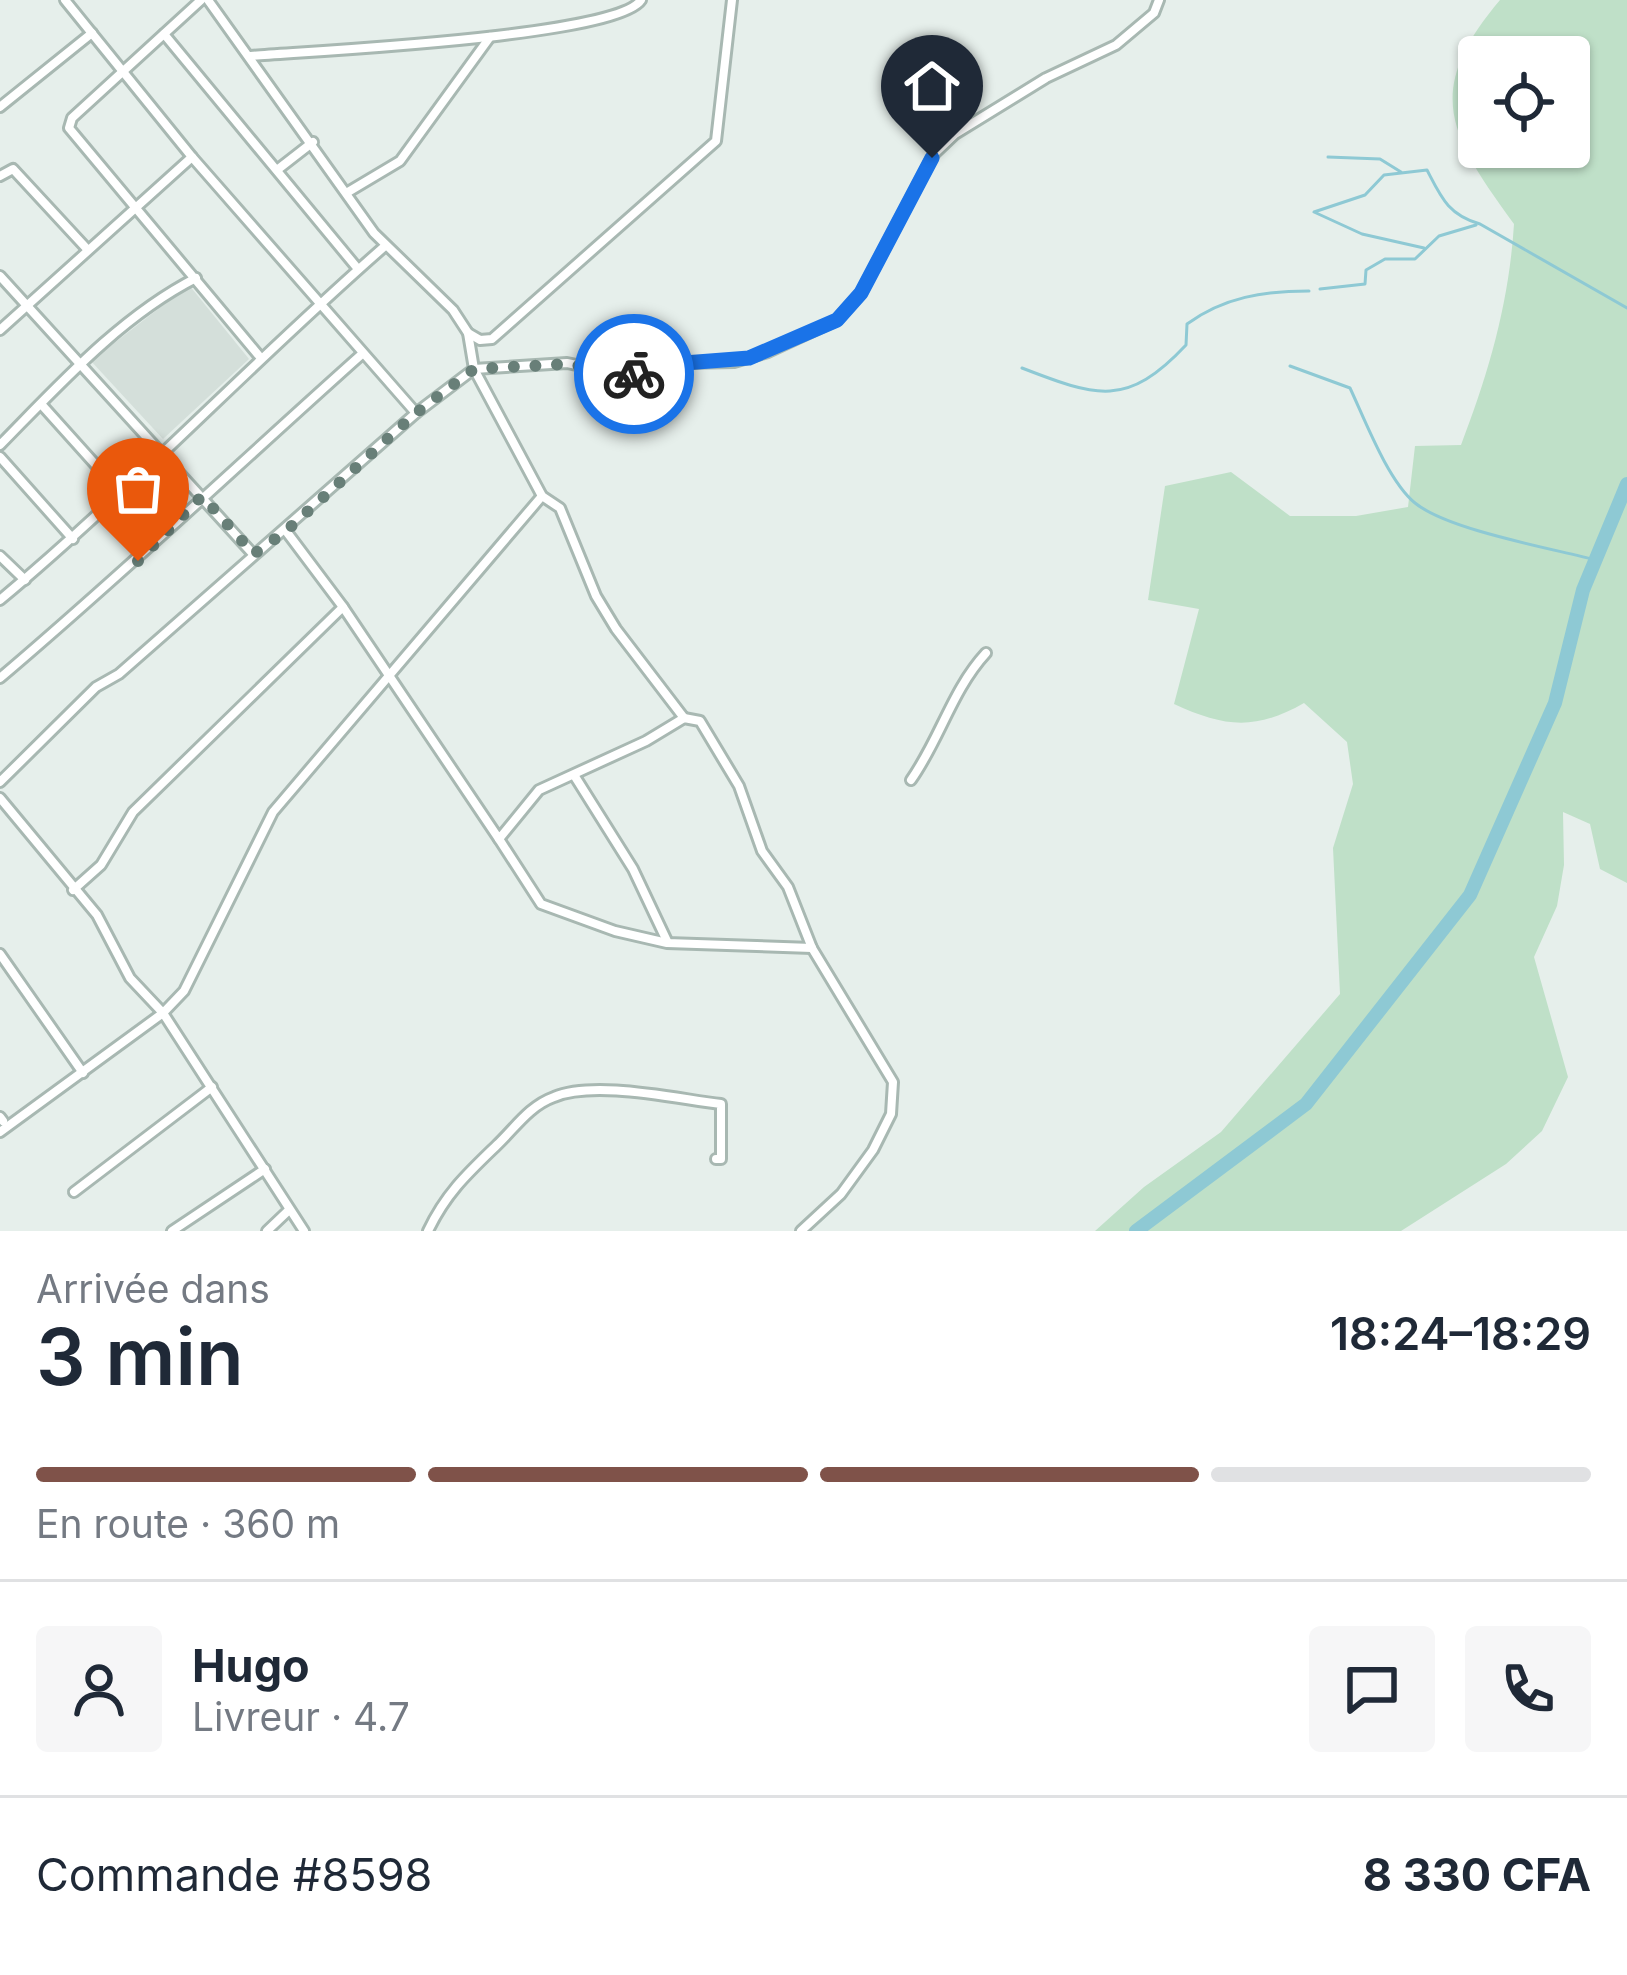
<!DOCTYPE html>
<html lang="fr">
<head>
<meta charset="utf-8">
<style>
	:root { --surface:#fff; --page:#f6f6f7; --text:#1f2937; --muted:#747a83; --line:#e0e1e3; --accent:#7f5249 }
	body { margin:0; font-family:Inter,sans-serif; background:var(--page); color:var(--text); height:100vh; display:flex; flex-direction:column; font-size:45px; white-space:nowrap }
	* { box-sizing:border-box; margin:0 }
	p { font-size:39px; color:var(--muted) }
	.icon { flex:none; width:66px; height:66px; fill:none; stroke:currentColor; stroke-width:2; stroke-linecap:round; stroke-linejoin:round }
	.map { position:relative; height:1231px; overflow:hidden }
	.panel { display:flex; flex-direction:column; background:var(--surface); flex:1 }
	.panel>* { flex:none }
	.fabs { position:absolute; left:1458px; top:36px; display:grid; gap:24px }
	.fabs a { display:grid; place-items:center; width:132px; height:132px; border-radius:12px; background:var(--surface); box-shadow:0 3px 9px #0004; font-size:60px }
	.pin { position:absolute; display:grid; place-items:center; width:102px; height:102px; color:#fff; margin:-123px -51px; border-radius:50% 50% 50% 0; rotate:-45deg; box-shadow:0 0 12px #0007 }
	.pin .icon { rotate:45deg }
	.courier { position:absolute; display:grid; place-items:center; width:120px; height:120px; margin:-60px; border:9px solid #1a73e8; border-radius:50%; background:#fff; color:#222; box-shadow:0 3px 15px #0007 }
	.head em { font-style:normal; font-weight:600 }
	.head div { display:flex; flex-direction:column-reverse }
	.head { display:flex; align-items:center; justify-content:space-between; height:204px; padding:0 36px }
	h1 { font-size:78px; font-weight:600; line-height:90px }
	.bar { display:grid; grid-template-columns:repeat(4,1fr); gap:18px 12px; align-content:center; height:144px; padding:0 36px }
	.bar i { height:15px; border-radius:9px; background:var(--line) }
	.bar .active { background:var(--accent) }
	.bar p { grid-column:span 4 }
	.line { display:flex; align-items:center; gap:30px; padding:0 36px; border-top:3px solid var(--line) }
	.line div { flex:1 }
	.round { display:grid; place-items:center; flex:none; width:126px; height:126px; border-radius:12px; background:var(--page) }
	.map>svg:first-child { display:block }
	.built { fill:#d4dfda }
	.green { fill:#bfe0c8; fill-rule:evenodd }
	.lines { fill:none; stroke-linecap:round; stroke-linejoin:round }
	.stream { stroke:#8ec9d4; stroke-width:3 }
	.river { stroke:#8ec9d4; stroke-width:14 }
	.minor-casing { stroke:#a8b8b2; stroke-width:14 }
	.minor { stroke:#fff; stroke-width:8 }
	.done { stroke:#687f78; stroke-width:12; stroke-dasharray:0 21.6 }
	.route { stroke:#1a73e8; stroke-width:15 }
</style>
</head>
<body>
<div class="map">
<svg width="1627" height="1231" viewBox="0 0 1627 1231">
	<rect width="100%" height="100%" fill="#e6efeb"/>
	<!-- built -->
	<polygon class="built" points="189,285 249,359 163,439 91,361"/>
	<!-- green -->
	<path class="green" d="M 1500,0 L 1627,0 L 1627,883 L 1600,869 L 1590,824 L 1563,812 L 1564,865 L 1557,906 L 1534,957 L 1568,1077 L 1542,1131 L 1506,1164 L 1401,1231 L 1095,1231 L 1144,1187 L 1221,1132 L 1340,994 L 1333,848 L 1353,784 L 1347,742 L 1304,703 C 1255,731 1224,727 1174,704 L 1199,609 L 1148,600 L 1165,486 L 1231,472 L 1290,516 L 1356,516 L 1408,507 L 1415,446 L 1461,445 C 1489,372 1509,303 1514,224 C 1450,136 1422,92 1500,0 ZM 1479,57 L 1569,57 L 1569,147 L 1479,147 Z"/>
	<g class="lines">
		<!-- stream -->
		<g class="stream">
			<polyline points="1328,157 1380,159 1401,172"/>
			<path d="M 1424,248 L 1362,234 L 1314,212 L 1365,195 L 1384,175 L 1427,170 C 1441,197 1448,215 1480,224 L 1627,308"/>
			<polyline points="1320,289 1365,284 1366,270 1385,259 1415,259 1439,236 1476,225"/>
			<path d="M 1290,366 L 1350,388 C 1365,420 1388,481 1415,503 C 1448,530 1550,548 1596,560"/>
			<path d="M 1022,368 C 1097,397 1127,408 1186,345 L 1187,324 C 1224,297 1264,291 1309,291"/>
		</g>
		<!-- river -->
		<polyline class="river" points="1136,1231 1306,1104 1470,895 1555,703 1583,590 1627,484"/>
		<defs>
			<g id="minor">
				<polyline points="65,0 192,157 416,413"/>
				<polyline points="201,0 72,118 69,128 260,357"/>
				<polyline points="208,0 374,233 453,310 468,333 474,369 542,496 560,508 596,596 616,629 684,718"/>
				<polyline points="164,34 358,269"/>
				<path d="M 251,56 C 309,51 617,37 641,0"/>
				<polyline points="0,107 92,33"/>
				<polyline points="277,170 313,142"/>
				<polyline points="0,176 13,169 87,249"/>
				<polyline points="348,192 400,161 490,37"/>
				<polyline points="0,276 253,554"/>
				<polyline points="0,330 192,157"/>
				<polyline points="468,333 480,340 492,339 716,141 732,0"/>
				<polyline points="41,404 120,492"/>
				<path d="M 0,445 C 58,386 121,316 196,278"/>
				<polyline points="0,457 73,539"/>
				<polyline points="286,531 343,607 499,839 539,790 646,741 684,718 700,721 739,786 762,851 788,887 812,948 893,1082 891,1114 873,1150 841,1194 801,1231"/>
				<polyline points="0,556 25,580"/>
				<path d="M 0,600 C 134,488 253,361 385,246"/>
				<path d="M 0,678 C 124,573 241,462 362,354"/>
				<polyline points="574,775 633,869 667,941"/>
				<path d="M 911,780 C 940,739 952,690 986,653"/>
				<polyline points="0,782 96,687 119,674 416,413 474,369 567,363 625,375 684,363 734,362 768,352 837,320 861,293 934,154 955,134 1046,78 1116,45 1154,13 1159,0"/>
				<polyline points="0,798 97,915 130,978 163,1013 304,1231"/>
				<polyline points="499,839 541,904 615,931 667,943 812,948"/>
				<polyline points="73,890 101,865 133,812 343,607"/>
				<polyline points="0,954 83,1073"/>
				<polyline points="0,1117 3,1121"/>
				<polyline points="0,1132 163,1013 184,991 273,812 542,496"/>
				<polyline points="74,1192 212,1087"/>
				<polyline points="172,1231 265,1169"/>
				<polyline points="267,1231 288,1211"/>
				<path d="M 428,1231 C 446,1193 468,1173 497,1145 C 515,1128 529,1106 554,1097 C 595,1080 677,1099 721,1104 L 721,1159 L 716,1159"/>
			</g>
		</defs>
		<!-- minor casing -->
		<use href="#minor" class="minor-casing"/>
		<!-- minor -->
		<use href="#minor" class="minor"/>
	</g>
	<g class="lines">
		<!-- done -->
		<polyline class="done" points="138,561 202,496 254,554 286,531 416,413 474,369 567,364 634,374"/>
		<!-- route -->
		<polyline class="route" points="634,374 684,363 749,358 837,320 861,293 932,158"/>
	</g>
</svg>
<div class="fabs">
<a><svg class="icon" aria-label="locate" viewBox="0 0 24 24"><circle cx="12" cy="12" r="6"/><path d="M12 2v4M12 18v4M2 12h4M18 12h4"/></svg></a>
</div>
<div class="pin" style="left:138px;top:561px;background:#ea580c"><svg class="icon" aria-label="bag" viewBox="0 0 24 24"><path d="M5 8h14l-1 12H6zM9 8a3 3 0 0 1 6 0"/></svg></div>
<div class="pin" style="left:932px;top:158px;background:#1f2937"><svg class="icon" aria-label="home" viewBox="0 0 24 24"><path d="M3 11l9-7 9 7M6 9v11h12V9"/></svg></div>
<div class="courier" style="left:634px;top:374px"><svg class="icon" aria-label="bike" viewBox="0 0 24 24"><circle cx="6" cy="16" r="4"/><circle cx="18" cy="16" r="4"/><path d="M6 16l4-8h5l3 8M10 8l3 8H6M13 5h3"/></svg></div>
</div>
<section class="panel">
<div class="head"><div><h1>3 min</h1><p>Arrivée dans</p></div><em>18:24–18:29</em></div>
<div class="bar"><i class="active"></i><i class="active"></i><i class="active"></i><i></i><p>En route · 360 m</p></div>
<div class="line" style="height:216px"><a class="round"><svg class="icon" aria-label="person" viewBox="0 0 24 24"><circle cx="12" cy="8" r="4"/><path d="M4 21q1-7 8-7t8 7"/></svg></a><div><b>Hugo</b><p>Livreur · 4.7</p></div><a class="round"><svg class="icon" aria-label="chat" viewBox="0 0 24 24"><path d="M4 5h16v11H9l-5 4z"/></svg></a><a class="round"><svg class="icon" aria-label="phone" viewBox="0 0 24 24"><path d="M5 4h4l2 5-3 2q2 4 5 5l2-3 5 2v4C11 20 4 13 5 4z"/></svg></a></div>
<div class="line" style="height:156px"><div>Commande #8598</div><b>8 330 CFA</b></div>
</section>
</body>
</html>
